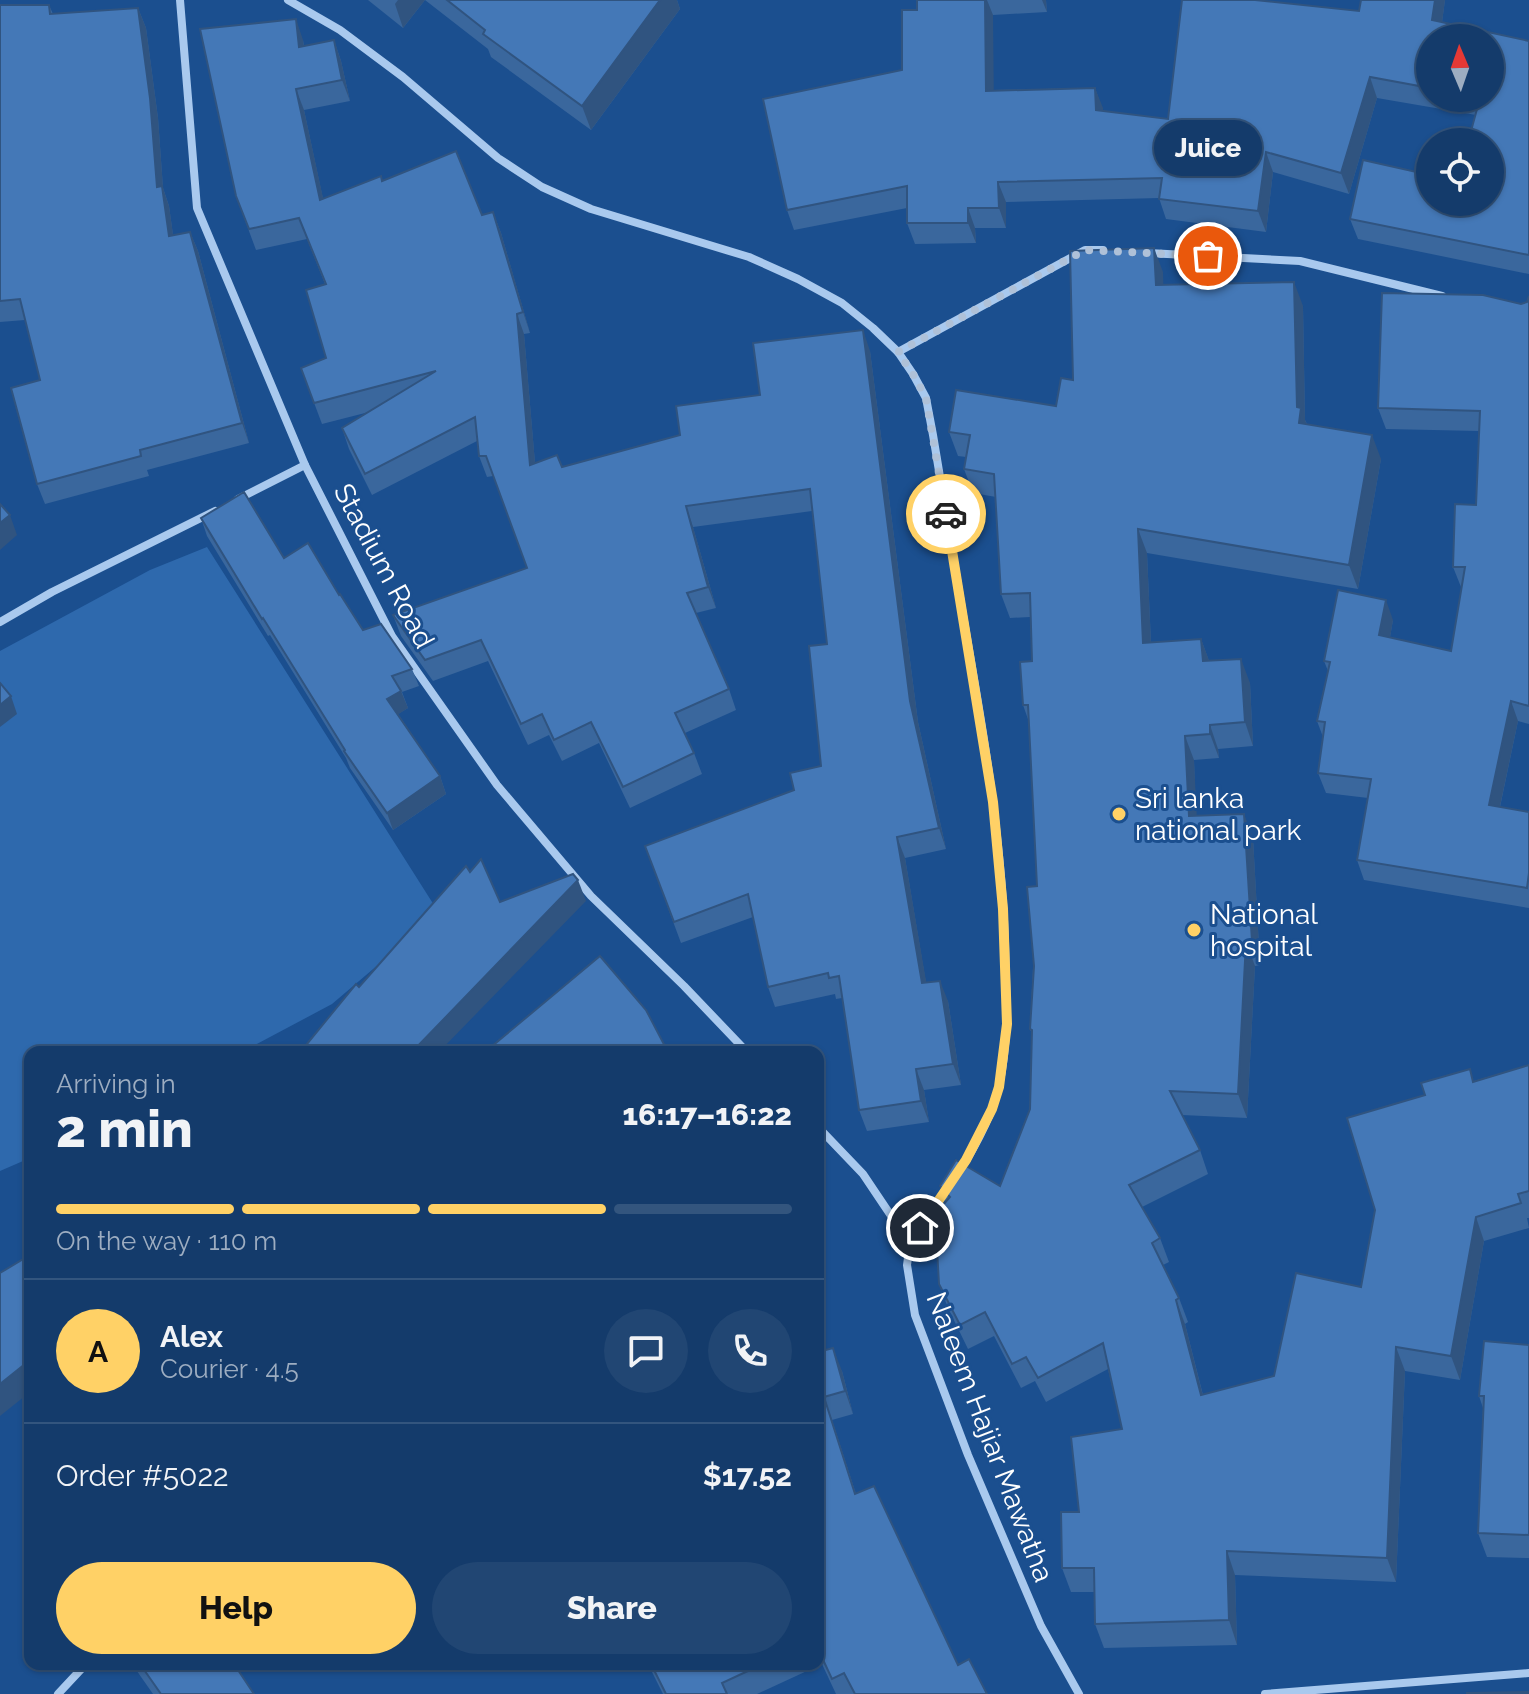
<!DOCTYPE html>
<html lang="en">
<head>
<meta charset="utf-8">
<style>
	:root { --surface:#143b6b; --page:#214673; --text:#f1f3f6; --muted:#9dadc1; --line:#33557e; --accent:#ffd166 }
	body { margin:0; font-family:Raleway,sans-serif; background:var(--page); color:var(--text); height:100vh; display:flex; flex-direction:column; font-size:30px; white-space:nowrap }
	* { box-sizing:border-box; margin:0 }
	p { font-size:26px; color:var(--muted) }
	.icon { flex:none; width:44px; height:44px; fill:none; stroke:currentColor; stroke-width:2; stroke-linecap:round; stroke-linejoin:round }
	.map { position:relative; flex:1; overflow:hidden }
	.side { position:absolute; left:24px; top:1046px; width:800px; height:624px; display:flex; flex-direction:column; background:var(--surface); border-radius:16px; box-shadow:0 2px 6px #0004,0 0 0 2px var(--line) }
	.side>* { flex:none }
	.needle { width:52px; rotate:358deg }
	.fabs { position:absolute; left:1416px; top:24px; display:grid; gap:16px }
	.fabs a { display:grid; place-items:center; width:88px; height:88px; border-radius:50%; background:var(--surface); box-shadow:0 2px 6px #0004,0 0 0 2px var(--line); font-size:40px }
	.pin { position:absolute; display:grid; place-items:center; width:68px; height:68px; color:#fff; margin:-34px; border:4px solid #fff; border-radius:50%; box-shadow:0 2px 8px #0007 }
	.courier { position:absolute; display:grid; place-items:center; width:80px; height:80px; margin:-40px; border:6px solid #ffd166; border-radius:50%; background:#fff; color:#222; box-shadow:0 2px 10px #0007 }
	.bubble { position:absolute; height:56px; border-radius:28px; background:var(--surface); box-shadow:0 2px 6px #0004,0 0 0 2px var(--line); font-size:26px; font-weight:800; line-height:56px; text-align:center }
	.overview em { font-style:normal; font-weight:800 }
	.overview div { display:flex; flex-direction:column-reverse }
	.overview { display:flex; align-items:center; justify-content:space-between; height:136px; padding:0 32px }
	h1 { font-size:52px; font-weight:800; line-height:60px }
	.bar { display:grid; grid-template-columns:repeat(4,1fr); gap:12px 8px; align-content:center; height:96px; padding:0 32px }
	.bar i { height:10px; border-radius:6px; background:var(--line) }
	.bar .active { background:var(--accent) }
	.bar p { grid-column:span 4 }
	.line { display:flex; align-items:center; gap:20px; padding:0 32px; border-top:2px solid var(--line) }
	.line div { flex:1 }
	.round { display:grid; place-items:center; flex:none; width:84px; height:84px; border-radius:42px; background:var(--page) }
	.primary-button { display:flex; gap:16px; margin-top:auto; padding:16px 32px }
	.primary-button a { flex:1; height:92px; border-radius:48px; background:var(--accent); color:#111; font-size:32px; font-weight:800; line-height:92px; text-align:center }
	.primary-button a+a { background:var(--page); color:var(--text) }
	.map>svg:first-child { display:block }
	.green { fill:#2e69ad }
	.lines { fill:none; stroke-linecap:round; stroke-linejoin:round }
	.minor { stroke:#a9c9ee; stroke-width:8 }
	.wall { fill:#3a679d; fill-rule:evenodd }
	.shaded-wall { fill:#305480 }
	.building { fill:#4478b7; stroke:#305480; stroke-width:2 }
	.done { stroke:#afc1d8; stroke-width:8; stroke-dasharray:0 14.4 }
	.route { stroke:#ffd166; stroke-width:10 }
	.poi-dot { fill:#ffd166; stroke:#1b4f8f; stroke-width:3 }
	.labels { text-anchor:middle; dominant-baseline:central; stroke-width:6; stroke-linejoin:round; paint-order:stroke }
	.street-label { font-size:28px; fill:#fff; stroke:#1b4f8f }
	.poi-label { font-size:28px; fill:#fff; stroke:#1b4f8f; text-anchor:start }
</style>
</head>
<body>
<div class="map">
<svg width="1529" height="1694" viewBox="0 0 1529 1694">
	<rect width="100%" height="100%" fill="#1b4f8f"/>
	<!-- green -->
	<polygon class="green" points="207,547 439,913 332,1004 242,1052 30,1052 30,1158 0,1171 0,651 150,570"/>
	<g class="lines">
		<!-- minor -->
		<g class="minor">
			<polyline points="180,0 197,208 305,465 392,636 497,785 591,896 684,986 747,1052"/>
			<path d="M 288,0 L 340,30 L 403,77 L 498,158 L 542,187 L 591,209 L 749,257 L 798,279 L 842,303 L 873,328 L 898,352 L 913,374 L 926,398 L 933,435 C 943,495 953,555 963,615 C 982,723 1001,831 1005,941 C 1006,989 1010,1038 999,1086 C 992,1117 975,1147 958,1174"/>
			<polyline points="1148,253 1300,261 1442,296"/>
			<polyline points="898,352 1085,250 1103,250"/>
			<polyline points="238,499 305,465"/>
			<polyline points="0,622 52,592 215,511"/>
			<polyline points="818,1127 863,1174 910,1244"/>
			<polyline points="948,1188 929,1213 910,1244 907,1265 915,1315 968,1455 1041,1626 1079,1694"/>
			<polyline points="58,1694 86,1664"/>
			<polyline points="1265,1694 1529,1673"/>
		</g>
	</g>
	<!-- wall -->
	<g class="wall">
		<polygon points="368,0 425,0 403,28"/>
		<polygon points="425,0 677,0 680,9 591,130 491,57 488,49"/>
		<path d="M 917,0 L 1046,0 L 1047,12 L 993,15 L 993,90 L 1095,88 L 1103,111 L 1168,119 L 1359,11 L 1361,0 L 1445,0 L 1442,22 L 1529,41 L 1529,274 L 1358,239 L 1350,219 L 1490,202 L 1476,115 L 1377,98 L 1349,194 L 1273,172 L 1266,232 L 1166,219 L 1159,198 L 1006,202 L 1006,228 L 975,228 L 976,243 L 915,244 L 907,223 L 907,208 L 794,230 L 787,210 L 902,70 L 917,10 ZM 1430,38 L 1490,98 L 1430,98 Z"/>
		<polygon points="0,5 49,5 53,14 138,8 146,28 158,118 163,188 169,206 173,235 190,232 198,251 249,443 147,470 149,476 45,504 37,484 40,380 25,320 0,322"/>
		<polygon points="303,40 304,46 334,40 341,61 350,101 304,110 323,199 382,181 482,215 493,212 501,233 530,333 524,334 535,463 562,467 680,435 760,395 870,351 918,722 946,849 905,858 926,983 948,1001 961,1085 924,1090 929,1122 867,1131 859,1110 842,998 836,999 835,994 775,1007 768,987 753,917 681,943 645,846 794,790 821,766 827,644 812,511 693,527 716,608 696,613 729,689 736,710 685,733 694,753 702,774 630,808 599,743 562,761 549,735 528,745 488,661 433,681 401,636 393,615 527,568 493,476 487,477 479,456 477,441 372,495 349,449 342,428 369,412 322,424 301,368 326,358 325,284 307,239 256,250 236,196"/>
		<polygon points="1163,272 1163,285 1303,306 1305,420 1307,424 1381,459 1358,589 1147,553 1151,643 1201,639 1209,661 1250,683 1253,746 1218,749 1219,758 1194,760 1196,816 1253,838 1260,965 1255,966 1247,1118 1182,1115 1200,1150 1208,1174 1142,1207 1160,1238 1169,1262 1163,1265 1179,1298 1188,1322 1185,1324 1203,1395 1274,1376 1361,1287 1474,1081 1529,1065 1529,1218 1527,1218 1529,1228 1484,1241 1460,1380 1405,1371 1396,1582 1235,1575 1237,1645 1104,1648 1095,1624 1094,1592 1071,1592 1062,1568 1079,1512 1122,1429 1108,1369 1046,1402 1035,1381 1021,1388 994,1336 968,1349 948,1308 939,1284 946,1202 940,1186 1000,1186 1030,1109 1032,1034 1030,1029 1037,886 1029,722 1023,705 1032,661 1030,617 1010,618 1001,594 996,497 973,493 964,469 966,457 958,456 949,432 1056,406 1073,380"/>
		<polygon points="1529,296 1529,724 1518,721 1500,807 1529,812 1529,908 1364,880 1357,860 1368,798 1326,793 1318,773 1323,737 1317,721 1328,671 1324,661 1393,620 1390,637 1451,651 1462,587 1461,587 1453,567 1476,505 1479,431 1386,429 1378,408 1521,304 1527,302"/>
		<polygon points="201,518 284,558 339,595 363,630 412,669 419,686 402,692 408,708 398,714 440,776 446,794 393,830 350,768 346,758 270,635 268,636 207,536"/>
		<polygon points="1529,1345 1529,1558 1487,1557 1478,1533 1483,1408 1479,1396"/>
		<polygon points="818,1352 842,1371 853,1414 832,1420 856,1494 958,1665 987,1694 836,1694 822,1664 757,1694 663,1694 648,1664 818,1664"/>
		<polygon points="132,1664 234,1664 254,1694 153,1694"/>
	</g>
	<!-- shaded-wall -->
	<g class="shaded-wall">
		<polygon points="398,0 425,0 403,28 395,4"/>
		<polygon points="660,0 677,0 680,9 591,130 582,106"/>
		<polygon points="985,0 987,0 993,15 994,111 986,91"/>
		<polygon points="1042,0 1046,0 1047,12"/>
		<polygon points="1435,0 1445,0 1440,38 1432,20"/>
		<polygon points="138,8 146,28 158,118 163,188 169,206 176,256 169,236 157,187"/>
		<polygon points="296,19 303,40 307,68 299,47"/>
		<polygon points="334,40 341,61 350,101 342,80"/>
		<polygon points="1370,77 1377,98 1349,194 1341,173"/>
		<polygon points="1095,88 1103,108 1103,131 1096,110"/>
		<polygon points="296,89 304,110 328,221 320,200"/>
		<polygon points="1266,152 1273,172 1266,232 1258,211"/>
		<polygon points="998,182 1006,202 1006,228 999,208"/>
		<polygon points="968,208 975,228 976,243 968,223"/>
		<polygon points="493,212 501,233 530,333 523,312"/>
		<polygon points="190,232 198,251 249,443 242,423"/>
		<polygon points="1154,248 1163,272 1164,309 1156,285"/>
		<polygon points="1294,282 1303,306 1305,420 1310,432 1299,423 1297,407"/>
		<polygon points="517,314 524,334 537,486 530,465"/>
		<polygon points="863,330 870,351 918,722 946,849 939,828 910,701"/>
		<polygon points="1372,435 1381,459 1358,589 1349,565"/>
		<polygon points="686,506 693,527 716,608 708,587"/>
		<polygon points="10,515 17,535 0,550 0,523"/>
		<polygon points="1138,529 1147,553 1152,667 1143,643"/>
		<polygon points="1386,600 1393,620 1387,655 1379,635"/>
		<polygon points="1201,639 1210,663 1203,661"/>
		<polygon points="1241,659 1250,683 1253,746 1245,722"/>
		<polygon points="401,691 408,708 394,717 387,699"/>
		<polygon points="11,696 17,714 0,727 0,705"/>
		<polygon points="1511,701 1518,721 1496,825 1489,805"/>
		<polygon points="1210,725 1218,749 1219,758 1210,734"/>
		<polygon points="1185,736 1194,760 1198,841 1189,816"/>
		<polygon points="440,776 446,794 393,830 387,813"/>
		<polygon points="1244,814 1253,838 1260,965 1252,941"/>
		<polygon points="897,837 905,858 930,1004 922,983"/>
		<polygon points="578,880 586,901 439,1052 412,1052"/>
		<polygon points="1246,942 1255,966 1247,1118 1238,1094"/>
		<polygon points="940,981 948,1001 961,1085 953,1064"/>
		<polygon points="916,1069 924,1090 929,1122 921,1101"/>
		<polygon points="1476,1217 1484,1241 1460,1380 1451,1356"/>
		<polygon points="1176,1300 1185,1324 1209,1420 1201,1395"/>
		<polygon points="1396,1347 1405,1371 1396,1582 1387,1558"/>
		<polygon points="833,1348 842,1371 853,1414 845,1391"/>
		<polygon points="30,1360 30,1392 0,1416 0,1384"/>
		<polygon points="824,1397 832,1420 863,1517 855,1494"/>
		<polygon points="1227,1551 1235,1575 1237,1645 1229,1620"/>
	</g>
	<!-- building -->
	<g class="building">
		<polygon points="447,0 660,0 582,106 483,34 485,30"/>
		<polygon points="917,0 985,0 986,91 1095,88 1096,110 1168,119 1182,0 1255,0 1359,11 1361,0 1435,0 1432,20 1529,41 1529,255 1350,219 1363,160 1430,175 1430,202 1490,202 1490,142 1468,142 1480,98 1490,98 1490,38 1430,38 1430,88 1370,77 1341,173 1266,152 1258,211 1159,199 1162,178 998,182 999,208 968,208 968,223 907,223 907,186 787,210 763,99 902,70 902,10 917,10"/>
		<polygon points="0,5 49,5 50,14 138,8 150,98 157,187 162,186 169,236 190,232 242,423 140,450 141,456 37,484 11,388 40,380 20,299 0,301"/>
		<polygon points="296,19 299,47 334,40 342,80 296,89 320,200 381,176 382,181 456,151 482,215 493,212 523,312 517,314 530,465 557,455 562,467 680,435 676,406 760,395 753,343 863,330 910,701 939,828 897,837 922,983 940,981 953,1064 916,1069 921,1101 859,1110 839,976 829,978 828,973 768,987 748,894 674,922 645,846 794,790 790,773 821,766 809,646 827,644 810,489 686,506 708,587 687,593 729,689 675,713 694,753 623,787 591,722 554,740 542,714 521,724 481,640 425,660 393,615 527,568 486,456 479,456 475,417 365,474 342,428 436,371 314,403 301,368 326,358 306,290 326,284 299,218 249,229 236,196 200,29"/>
		<polygon points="1154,248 1156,285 1294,282 1297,407 1301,408 1299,423 1372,435 1349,565 1138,529 1143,643 1201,639 1203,661 1241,659 1245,722 1210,725 1210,734 1185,736 1189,816 1244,814 1252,941 1246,942 1238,1094 1170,1091 1200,1150 1129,1185 1160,1238 1152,1243 1179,1298 1176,1300 1201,1395 1274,1376 1296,1273 1361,1287 1375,1210 1347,1118 1425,1095 1421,1083 1470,1069 1473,1082 1529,1065 1529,1191 1518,1194 1521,1203 1476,1217 1451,1356 1396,1347 1387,1558 1227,1551 1229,1620 1095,1624 1094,1568 1062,1568 1061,1512 1079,1512 1071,1437 1122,1429 1103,1343 1038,1378 1026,1357 1012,1364 985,1312 960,1325 939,1284 935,1214 950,1197 940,1186 956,1160 1000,1186 1030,1109 1032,1030 1030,1029 1034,966 1027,887 1037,886 1028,705 1023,705 1020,662 1032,661 1030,593 1001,594 994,474 964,469 970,435 949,432 956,390 1056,406 1061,378 1073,380 1070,251"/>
		<polygon points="1382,293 1483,295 1521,304 1527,302 1529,296 1529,706 1511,701 1489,805 1529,812 1529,873 1527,888 1357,860 1371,779 1318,773 1325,722 1317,721 1330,662 1324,661 1338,590 1386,600 1379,635 1451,651 1465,567 1453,567 1455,504 1476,505 1480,411 1378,408"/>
		<polygon points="244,492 284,558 308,543 339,595 340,594 363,630 381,624 412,669 392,676 401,691 387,699 440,776 387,813 344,751 345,750 263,618 262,619 201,518"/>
		<polygon points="0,504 10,515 0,523"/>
		<polygon points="0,683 11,696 0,705"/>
		<polygon points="481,859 500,902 573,874 578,880 412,1052 303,1052 302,1050 356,984 359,987 466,866 470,872"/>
		<polygon points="600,956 646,1010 668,1052 485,1052"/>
		<polygon points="30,1255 30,1360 0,1384 0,1273"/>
		<polygon points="1484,1341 1529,1345 1529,1535 1478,1533 1484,1396 1479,1396"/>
		<polygon points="833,1348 845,1391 824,1397 855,1494 874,1486 958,1665 969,1659 987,1694 855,1694 844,1673 832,1679 818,1649 818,1352"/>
		<polygon points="140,1664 234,1664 254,1694 161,1694"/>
		<polygon points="651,1664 763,1664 722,1683 727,1694 666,1694"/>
		<polygon points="1529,1692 1529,1694 1467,1694 1467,1693"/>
	</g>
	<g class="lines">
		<!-- done -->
		<polyline class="done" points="946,514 926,398 913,374 898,352 1085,250 1208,256"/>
		<!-- route -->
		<polyline class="route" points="920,1228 966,1160 992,1109 999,1087 1007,1024 1003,909 993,802 946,514"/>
	</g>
	<!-- markers -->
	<g class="poi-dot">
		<circle cx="1119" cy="814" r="8"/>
		<circle cx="1194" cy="930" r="8"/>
	</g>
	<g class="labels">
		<!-- street labels -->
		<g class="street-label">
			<text transform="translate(384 566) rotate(62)">Stadium Road</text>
			<text transform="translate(990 1437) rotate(69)">Naleem Hajiar Mawatha</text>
		</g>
		<!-- poi labels -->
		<g class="poi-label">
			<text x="1135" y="798">Sri lanka<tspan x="1135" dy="32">national park</tspan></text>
			<text x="1210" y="914">National<tspan x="1210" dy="32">hospital</tspan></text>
		</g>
	</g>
</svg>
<div class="fabs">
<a><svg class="needle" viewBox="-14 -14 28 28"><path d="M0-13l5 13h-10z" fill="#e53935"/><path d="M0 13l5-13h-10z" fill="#9dadc1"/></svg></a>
<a><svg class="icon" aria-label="locate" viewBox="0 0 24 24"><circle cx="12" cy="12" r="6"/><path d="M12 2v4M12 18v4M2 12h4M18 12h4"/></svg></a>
</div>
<div class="pin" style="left:1208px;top:256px;background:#ea580c"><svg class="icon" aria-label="bag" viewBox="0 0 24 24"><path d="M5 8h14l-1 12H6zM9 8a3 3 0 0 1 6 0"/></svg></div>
<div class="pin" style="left:920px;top:1228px;background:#1f2937"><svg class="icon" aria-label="home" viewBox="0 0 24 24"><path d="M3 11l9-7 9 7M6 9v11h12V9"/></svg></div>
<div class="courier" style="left:946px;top:514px"><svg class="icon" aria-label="car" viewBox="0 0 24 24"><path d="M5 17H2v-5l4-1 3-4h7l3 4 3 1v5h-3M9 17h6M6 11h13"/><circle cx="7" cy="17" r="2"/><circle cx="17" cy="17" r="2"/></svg></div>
<div class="bubble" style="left:1154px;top:120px;width:108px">Juice</div>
<section class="side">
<div class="overview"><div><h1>2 min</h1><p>Arriving in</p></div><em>16:17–16:22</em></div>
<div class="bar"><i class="active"></i><i class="active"></i><i class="active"></i><i></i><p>On the way · 110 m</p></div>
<div class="line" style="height:144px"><b class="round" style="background:var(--accent);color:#111">A</b><div><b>Alex</b><p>Courier · 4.5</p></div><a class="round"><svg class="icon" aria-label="chat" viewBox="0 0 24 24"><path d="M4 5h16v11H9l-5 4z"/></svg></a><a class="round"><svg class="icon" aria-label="phone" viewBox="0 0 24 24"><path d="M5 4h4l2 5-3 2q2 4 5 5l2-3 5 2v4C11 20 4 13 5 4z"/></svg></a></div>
<div class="line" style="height:104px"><div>Order #5022</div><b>$17.52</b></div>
<div class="primary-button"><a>Help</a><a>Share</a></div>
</section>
</div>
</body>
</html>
